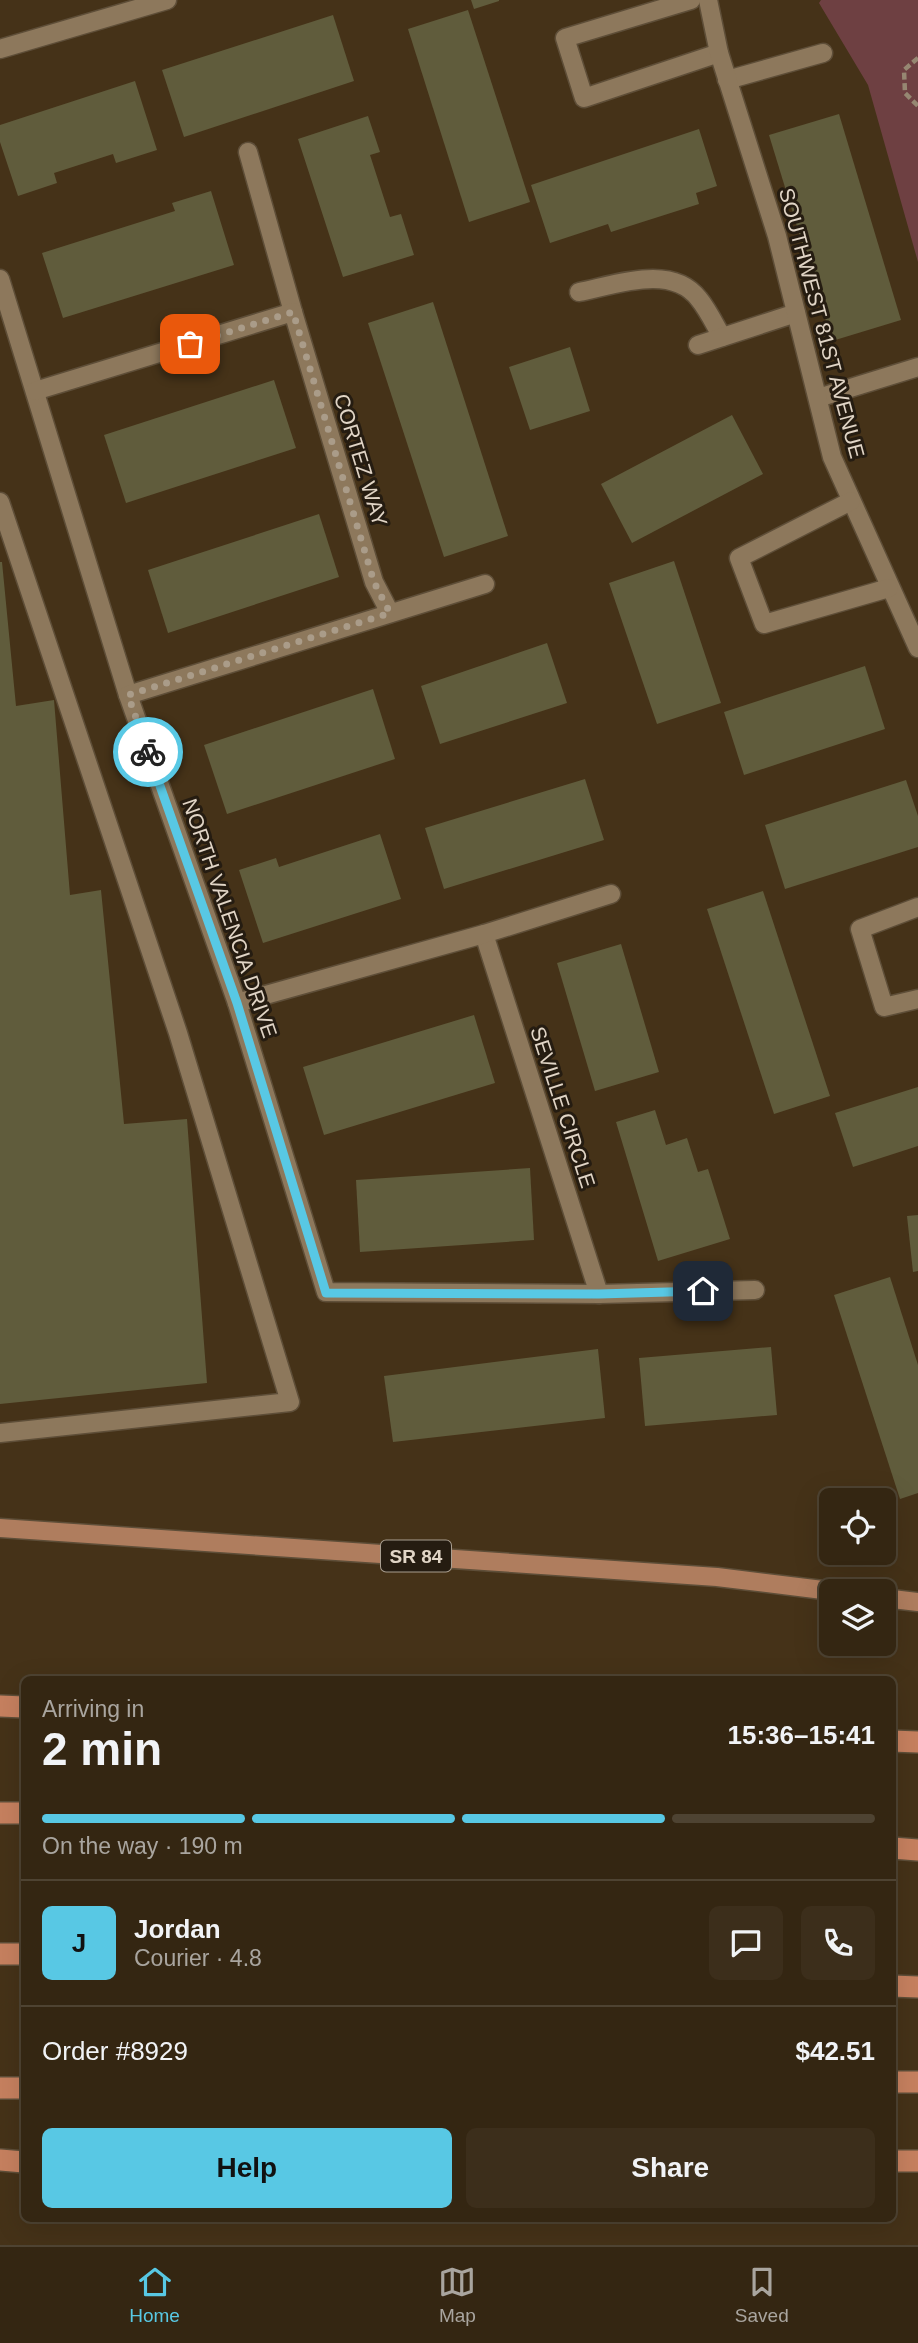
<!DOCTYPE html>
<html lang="en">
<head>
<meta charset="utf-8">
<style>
	:root { --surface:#342612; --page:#3c2e1b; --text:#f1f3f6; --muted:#a9a59f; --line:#4e4332; --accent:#58c8e4 }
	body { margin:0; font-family:Arial,sans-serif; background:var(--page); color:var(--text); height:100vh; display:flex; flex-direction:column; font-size:26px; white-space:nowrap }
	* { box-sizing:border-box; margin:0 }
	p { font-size:23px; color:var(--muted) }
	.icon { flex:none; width:38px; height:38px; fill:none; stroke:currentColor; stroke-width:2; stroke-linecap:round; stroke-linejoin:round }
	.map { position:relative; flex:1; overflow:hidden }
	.drawer { position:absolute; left:21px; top:1676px; width:875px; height:546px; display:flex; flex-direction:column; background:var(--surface); border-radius:10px; box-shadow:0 7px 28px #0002,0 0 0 2px var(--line) }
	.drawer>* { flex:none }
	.fabs { position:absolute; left:819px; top:1488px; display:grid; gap:14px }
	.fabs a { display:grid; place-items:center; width:77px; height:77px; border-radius:10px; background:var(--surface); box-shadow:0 7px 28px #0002,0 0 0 2px var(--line); font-size:35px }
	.pin { position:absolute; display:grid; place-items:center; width:60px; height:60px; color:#fff; margin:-30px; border-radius:14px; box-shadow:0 4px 10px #0006 }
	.courier { position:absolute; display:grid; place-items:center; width:70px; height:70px; margin:-35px; border:5px solid #58c8e4; border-radius:50%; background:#fff; color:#222; box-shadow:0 2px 9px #0007 }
	.head em { font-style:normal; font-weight:800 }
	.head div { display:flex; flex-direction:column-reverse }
	.head { display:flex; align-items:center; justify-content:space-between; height:119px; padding:0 21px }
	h1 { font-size:46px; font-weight:800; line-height:52px }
	.bar { display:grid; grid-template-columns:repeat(4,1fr); gap:10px 7px; align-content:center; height:84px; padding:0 21px }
	.bar i { height:9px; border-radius:5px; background:var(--line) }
	.bar .on { background:var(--accent) }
	.bar p { grid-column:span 4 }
	.line { display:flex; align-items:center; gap:18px; padding:0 21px; border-top:2px solid var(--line) }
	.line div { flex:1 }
	.round { display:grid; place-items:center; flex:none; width:74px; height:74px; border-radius:10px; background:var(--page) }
	.primary-button { display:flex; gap:14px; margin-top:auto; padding:14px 21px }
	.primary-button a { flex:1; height:80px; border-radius:10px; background:var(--accent); color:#111; font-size:28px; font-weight:800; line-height:80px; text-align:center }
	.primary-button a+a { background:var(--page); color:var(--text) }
	.tabs { display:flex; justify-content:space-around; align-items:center; height:98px; border-top:2px solid var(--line); background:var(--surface); font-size:19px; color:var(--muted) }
	.tabs a { display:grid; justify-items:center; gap:4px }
	.tabs .on { color:var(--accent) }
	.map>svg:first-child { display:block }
	.green { fill:#6e4042 }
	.building { fill:#605c3c }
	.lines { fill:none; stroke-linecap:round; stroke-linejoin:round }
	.service-casing { stroke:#5e4e38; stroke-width:21 }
	.minor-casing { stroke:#5e4e38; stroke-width:21 }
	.primary-casing { stroke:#5e4e38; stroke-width:21 }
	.motorway-casing { stroke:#5e4e38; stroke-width:24 }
	.path { stroke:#968772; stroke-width:4.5; stroke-dasharray:7 3.5; stroke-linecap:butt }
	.service { stroke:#8d785c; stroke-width:18 }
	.minor { stroke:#8d785c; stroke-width:18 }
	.primary { stroke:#af7d5e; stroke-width:18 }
	.motorway { stroke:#c6805f; stroke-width:21 }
	.done { stroke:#aa9c89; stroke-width:7; stroke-dasharray:0 12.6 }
	.route { stroke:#58c8e4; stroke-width:9 }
	.labels { text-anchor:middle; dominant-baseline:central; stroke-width:6; stroke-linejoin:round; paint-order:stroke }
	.shield { fill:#251c11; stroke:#a99e90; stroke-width:2 }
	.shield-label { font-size:19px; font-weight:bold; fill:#e1d5c6 }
	.street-label { font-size:21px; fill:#e1d5c6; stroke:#251c11 }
</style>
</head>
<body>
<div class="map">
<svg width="918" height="2245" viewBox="0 0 918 2245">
	<rect width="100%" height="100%" fill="#453218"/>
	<!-- green -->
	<polygon class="green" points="821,0 918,0 918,262 868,85 819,3"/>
	<!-- building -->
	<g class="building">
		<polygon points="471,0 499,0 499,1 474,9"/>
		<polygon points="468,10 530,202 469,222 408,29"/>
		<polygon points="333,15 354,81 184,137 162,70"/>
		<polygon points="135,81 157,150 116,163 113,154 54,173 57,183 18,196 0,142 0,125"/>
		<polygon points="839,114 901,320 832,341 769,135"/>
		<polygon points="368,116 380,152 370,155 390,217 401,214 414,255 343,277 298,139"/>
		<polygon points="699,129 717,186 696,193 699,204 611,232 608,224 550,243 531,185"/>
		<polygon points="211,191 234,265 63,318 42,253 175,211 172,203"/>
		<polygon points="433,302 508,536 444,557 368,323"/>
		<polygon points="570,347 590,411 530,430 509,367"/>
		<polygon points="274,380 296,448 126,503 104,435"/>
		<polygon points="732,415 763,474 632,543 601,484"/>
		<polygon points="319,514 339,577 168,633 148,570"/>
		<polygon points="674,561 721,703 657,724 609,583"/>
		<polygon points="0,562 2,562 16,706 54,700 70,895 101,890 124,1124 187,1119 207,1383 0,1404"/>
		<polygon points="547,643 567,703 440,744 421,686"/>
		<polygon points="865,666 885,729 744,775 724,712"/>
		<polygon points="373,689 395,759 227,814 204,745"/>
		<polygon points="585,779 604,840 444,889 425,828"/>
		<polygon points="906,780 918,816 918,847 785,889 765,825"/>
		<polygon points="380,834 401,899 263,943 239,870 276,858 279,867"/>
		<polygon points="763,891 830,1096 774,1114 707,909"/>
		<polygon points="621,944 659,1072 595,1091 557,963"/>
		<polygon points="474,1015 495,1083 324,1135 303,1067"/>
		<polygon points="918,1087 918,1146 853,1167 835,1113"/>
		<polygon points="655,1110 666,1145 687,1138 698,1172 708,1169 730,1239 658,1261 616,1122"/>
		<polygon points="530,1168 534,1240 360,1252 356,1180"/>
		<polygon points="918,1215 918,1271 913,1272 907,1216"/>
		<polygon points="890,1277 918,1365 918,1493 900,1499 834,1295"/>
		<polygon points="771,1347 777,1415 645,1426 639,1358"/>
		<polygon points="598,1349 605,1418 393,1442 384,1376"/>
	</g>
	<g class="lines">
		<defs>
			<g id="service">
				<polyline points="727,80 823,53"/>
				<path d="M 579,292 C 615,285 672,263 699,299 C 708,310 715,325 722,337"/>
				<polyline points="698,345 796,313"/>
				<polyline points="818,398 918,367"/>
				<polyline points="0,502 178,1033 290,1402 0,1433"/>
			</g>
			<g id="minor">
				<polyline points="691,0 565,38 584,98 719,53"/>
				<polyline points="708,0 719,53 777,236 832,457 918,648"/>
				<polyline points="0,49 167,0"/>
				<polyline points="248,152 293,312"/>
				<polyline points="0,279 128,695 237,1003 326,1292 599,1294 755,1290"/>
				<polyline points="35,391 293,312 374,582 390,613"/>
				<polyline points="851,501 739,558 764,624 889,588"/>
				<polyline points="128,695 485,584"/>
				<polyline points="918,907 860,929 884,1007 918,999"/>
				<polyline points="484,934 599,1294"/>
				<polyline points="237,1003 484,934 611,894"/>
			</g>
			<g id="primary">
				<polyline points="0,1528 717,1577 831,1591"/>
				<polyline points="884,1598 918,1602"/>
			</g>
			<g id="motorway">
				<polyline points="0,1706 24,1707"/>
				<polyline points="892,1741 918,1742"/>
				<polyline points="0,1813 24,1813"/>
				<polyline points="892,1848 918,1850"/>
				<polyline points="0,1954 24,1954"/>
				<polyline points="892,1986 918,1987"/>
				<polyline points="892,2082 918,2082"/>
				<polyline points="0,2088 24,2088"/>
				<polyline points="0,2160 24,2162"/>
				<polyline points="892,2161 918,2161"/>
			</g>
		</defs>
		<!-- service casing -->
		<use href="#service" class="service-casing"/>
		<!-- minor casing -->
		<use href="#minor" class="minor-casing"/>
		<!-- primary casing -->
		<use href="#primary" class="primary-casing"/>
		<!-- motorway casing -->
		<use href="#motorway" class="motorway-casing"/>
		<!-- path -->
		<polyline class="path" points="918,58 904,70 905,93 918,106"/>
		<!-- service -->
		<use href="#service" class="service"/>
		<!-- minor -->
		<use href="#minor" class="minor"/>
		<!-- primary -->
		<use href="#primary" class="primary"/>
		<!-- motorway -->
		<use href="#motorway" class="motorway"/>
	</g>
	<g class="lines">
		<!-- done -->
		<polyline class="done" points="148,752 128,695 390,613 374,582 293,312 190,344"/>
		<!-- route -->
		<polyline class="route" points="148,752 237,1003 326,1293 599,1294 703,1291"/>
	</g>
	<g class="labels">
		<!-- shield labels -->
		<rect class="shield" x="381" y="1540.5" width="70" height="31" rx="5"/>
		<g class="shield-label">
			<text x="416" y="1556">SR 84</text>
		</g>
		<!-- street labels -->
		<g class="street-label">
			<text transform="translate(822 323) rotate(75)">SOUTHWEST 81ST AVENUE</text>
			<text transform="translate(361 460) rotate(73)">CORTEZ WAY</text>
			<text transform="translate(230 918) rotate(71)">NORTH VALENCIA DRIVE</text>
			<text transform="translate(563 1107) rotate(72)">SEVILLE CIRCLE</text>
		</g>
	</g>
</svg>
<div class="fabs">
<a><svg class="icon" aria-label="locate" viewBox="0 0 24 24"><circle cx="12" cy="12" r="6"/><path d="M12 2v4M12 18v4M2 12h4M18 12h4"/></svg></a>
<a><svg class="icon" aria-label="layers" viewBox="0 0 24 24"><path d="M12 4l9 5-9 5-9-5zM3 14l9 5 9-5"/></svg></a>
</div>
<div class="pin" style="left:190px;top:344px;background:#ea580c"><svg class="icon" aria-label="bag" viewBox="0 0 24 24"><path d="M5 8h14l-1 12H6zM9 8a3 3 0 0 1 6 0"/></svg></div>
<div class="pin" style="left:703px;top:1291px;background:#1f2937"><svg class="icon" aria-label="home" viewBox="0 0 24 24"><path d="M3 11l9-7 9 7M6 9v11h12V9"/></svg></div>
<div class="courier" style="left:148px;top:752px"><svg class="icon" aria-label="bike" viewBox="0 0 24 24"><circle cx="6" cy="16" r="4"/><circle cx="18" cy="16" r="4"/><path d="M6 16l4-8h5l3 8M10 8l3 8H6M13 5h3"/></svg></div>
<section class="drawer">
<div class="head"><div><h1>2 min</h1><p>Arriving in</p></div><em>15:36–15:41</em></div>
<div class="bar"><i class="on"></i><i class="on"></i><i class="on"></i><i></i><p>On the way · 190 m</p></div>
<div class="line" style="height:126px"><b class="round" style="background:var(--accent);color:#111">J</b><div><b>Jordan</b><p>Courier · 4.8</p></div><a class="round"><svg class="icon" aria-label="chat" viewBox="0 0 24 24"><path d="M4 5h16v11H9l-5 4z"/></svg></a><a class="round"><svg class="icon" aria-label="phone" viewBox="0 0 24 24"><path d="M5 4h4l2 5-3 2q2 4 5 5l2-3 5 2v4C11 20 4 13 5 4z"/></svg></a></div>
<div class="line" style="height:91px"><div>Order #8929</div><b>$42.51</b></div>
<div class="primary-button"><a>Help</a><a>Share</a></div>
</section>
</div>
<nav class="tabs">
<a class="on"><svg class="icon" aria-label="home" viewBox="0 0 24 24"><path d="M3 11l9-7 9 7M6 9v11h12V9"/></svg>Home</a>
<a><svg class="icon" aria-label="map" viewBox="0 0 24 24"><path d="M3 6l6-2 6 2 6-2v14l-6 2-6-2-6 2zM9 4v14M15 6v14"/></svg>Map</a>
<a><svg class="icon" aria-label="saved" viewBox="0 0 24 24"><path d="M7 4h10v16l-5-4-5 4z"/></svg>Saved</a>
</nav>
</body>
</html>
